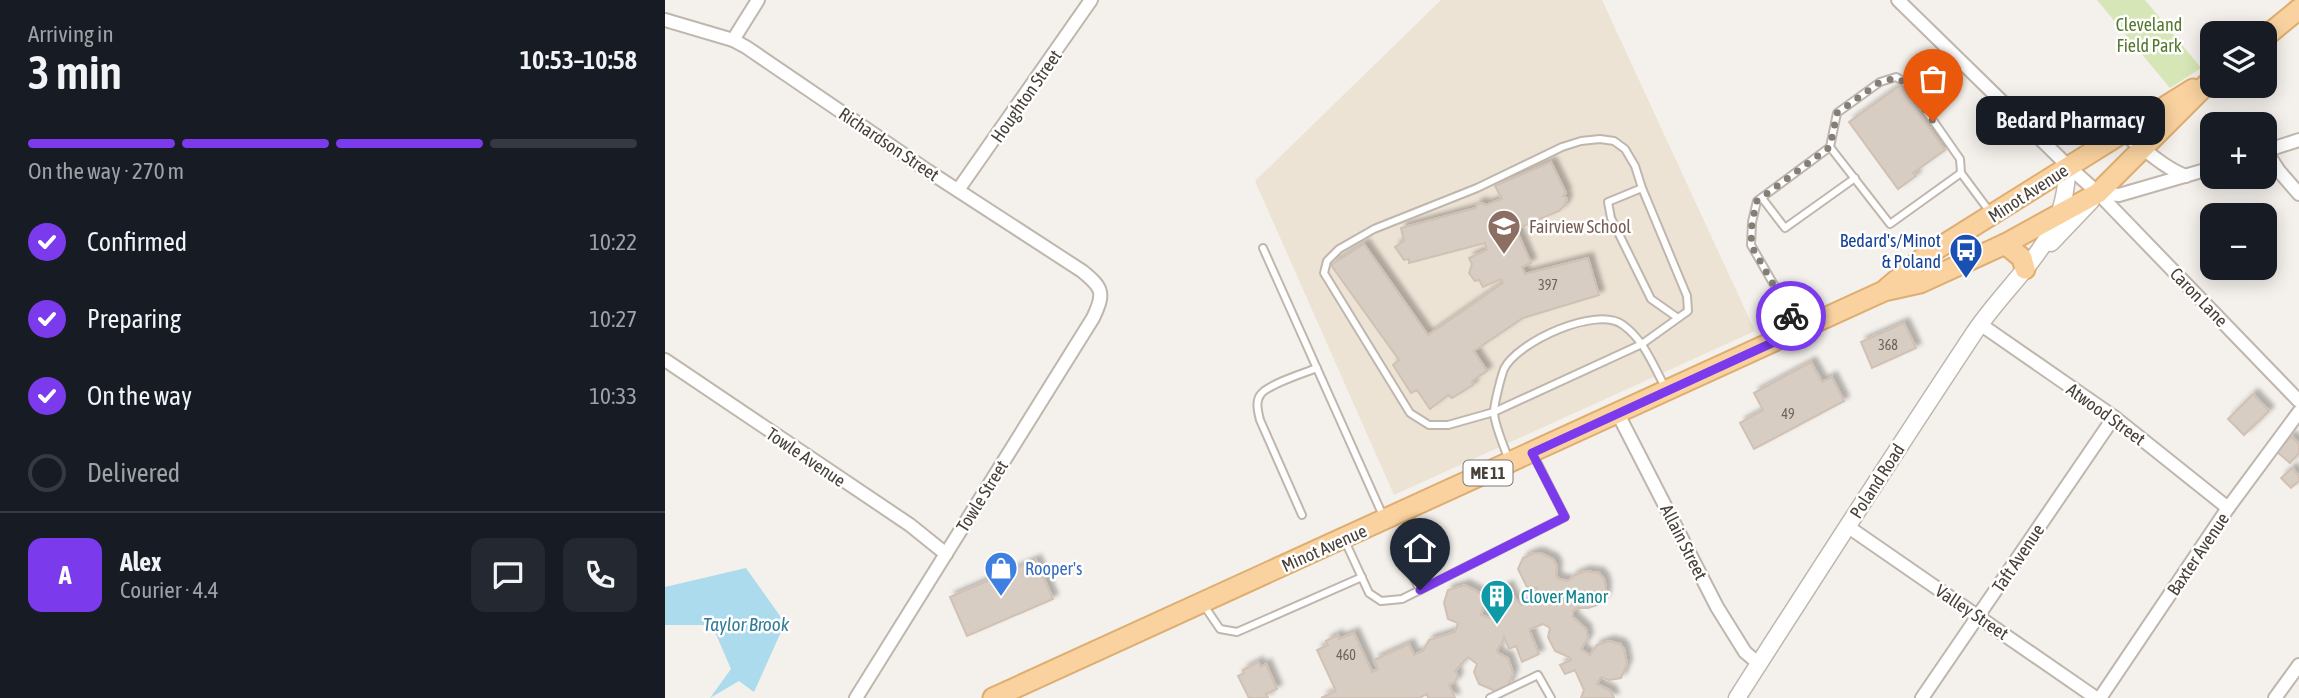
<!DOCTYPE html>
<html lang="en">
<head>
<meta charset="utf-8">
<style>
	:root { --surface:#171b24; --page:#242831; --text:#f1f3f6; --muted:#9ea1a6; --line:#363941; --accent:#7c3aed }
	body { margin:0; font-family:"Asap Condensed",sans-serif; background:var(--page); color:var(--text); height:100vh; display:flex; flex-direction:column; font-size:26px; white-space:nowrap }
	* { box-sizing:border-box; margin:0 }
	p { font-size:23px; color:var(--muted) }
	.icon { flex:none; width:38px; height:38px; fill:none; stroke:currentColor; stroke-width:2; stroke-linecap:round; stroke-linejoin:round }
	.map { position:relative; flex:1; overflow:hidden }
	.panel { display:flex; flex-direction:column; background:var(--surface); width:665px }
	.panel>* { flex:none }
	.controls { position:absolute; left:1535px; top:21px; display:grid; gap:14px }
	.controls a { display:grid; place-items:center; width:77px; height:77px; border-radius:14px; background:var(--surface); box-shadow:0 4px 18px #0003; font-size:35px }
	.pin { position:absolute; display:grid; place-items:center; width:60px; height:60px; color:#fff; margin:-72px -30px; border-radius:50% 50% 50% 0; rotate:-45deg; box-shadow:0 0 7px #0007 }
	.pin .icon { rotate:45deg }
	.courier { position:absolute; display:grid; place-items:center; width:70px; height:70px; margin:-35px; border:5px solid #7c3aed; border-radius:50%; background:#fff; color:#222; box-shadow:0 2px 9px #0007 }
	.bubble { position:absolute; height:49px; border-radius:14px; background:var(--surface); box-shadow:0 4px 18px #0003; font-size:23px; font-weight:600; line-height:49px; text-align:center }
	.head em { font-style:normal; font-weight:600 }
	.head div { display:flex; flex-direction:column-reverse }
	.head { display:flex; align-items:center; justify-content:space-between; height:119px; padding:0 28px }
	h1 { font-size:46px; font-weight:600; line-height:52px }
	.bar { display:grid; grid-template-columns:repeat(4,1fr); gap:10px 7px; align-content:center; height:84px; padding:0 28px }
	.bar i { height:9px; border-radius:5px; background:var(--line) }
	.bar .on { background:var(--accent) }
	.bar p { grid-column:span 4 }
	.line { display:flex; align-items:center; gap:18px; padding:0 28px; border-top:2px solid var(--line) }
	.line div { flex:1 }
	.round { display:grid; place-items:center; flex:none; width:74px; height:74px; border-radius:14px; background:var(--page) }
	ol { padding:0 28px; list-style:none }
	li { display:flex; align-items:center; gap:21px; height:77px }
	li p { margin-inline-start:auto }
	li .icon { padding:7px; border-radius:50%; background:var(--accent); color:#fff; stroke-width:4 }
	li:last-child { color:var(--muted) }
	li i { width:38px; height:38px; border:4px solid var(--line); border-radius:50% }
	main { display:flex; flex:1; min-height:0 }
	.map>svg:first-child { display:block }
	.education { fill:#ede3d5 }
	.green { fill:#d7e6b6 }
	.water { fill:#abdbed }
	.building { fill:#d8cdc3; stroke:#d0c1b4; stroke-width:2; filter:url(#shadow) }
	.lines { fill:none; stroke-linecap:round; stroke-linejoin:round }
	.service-casing { stroke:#bfb6ad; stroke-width:10 }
	.minor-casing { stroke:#bfb6ad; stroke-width:16 }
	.tertiary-casing { stroke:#bfb6ad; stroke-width:19 }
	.primary-casing { stroke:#dead6f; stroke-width:23 }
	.service { stroke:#fff; stroke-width:6 }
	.minor { stroke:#fff; stroke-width:12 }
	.tertiary { stroke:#fff; stroke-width:16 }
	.primary { stroke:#f9d29f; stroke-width:19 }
	.done { stroke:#847e77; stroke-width:7; stroke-dasharray:0 12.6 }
	.route { stroke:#7c3aed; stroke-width:9 }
	.labels { text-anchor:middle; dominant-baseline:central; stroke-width:5; stroke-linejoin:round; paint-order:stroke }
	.number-label { font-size:14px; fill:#6c635c }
	.shield { fill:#fff; stroke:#7f7974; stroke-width:2 }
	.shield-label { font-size:16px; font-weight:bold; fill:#484039 }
	.park-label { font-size:18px; fill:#55782e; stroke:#fff }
	.street-label { font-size:18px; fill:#484039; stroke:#fff }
	.education-label { font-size:18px; fill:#785e54; stroke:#fff; text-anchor:start }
	.transit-label { font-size:18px; fill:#164399; stroke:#fff; text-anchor:end }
	.shop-label { font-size:18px; fill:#366cbe; stroke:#fff; text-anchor:start }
	.culture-label { font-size:18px; fill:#0d838f; stroke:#fff; text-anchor:start }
	.water-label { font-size:19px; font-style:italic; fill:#317b97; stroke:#fff }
</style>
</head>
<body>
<main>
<section class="panel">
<div class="head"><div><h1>3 min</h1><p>Arriving in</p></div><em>10:53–10:58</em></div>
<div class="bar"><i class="on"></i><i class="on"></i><i class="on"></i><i></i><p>On the way · 270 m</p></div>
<ol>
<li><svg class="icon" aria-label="check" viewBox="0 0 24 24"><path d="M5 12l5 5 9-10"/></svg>Confirmed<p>10:22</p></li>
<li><svg class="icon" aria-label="check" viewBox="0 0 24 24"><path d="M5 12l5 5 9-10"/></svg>Preparing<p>10:27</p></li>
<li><svg class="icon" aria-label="check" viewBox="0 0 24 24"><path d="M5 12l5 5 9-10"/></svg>On the way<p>10:33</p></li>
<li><i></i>Delivered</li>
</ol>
<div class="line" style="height:126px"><b class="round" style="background:var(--accent);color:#fff">A</b><div><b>Alex</b><p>Courier · 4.4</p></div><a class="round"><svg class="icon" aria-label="chat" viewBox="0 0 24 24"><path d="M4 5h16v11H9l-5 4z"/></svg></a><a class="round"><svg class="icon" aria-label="phone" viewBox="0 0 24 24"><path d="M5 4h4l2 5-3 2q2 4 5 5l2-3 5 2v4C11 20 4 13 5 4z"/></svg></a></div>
</section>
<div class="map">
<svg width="1634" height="698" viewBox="0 0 1634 698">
	<defs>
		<filter id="shadow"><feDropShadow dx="5" dy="-5" stdDeviation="2" flood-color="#0004"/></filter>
	</defs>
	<rect width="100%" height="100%" fill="#f4f0eb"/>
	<!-- education -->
	<polygon class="education" points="776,0 937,0 1090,331 729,495 590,181"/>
	<!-- green -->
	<polygon class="green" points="1432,0 1480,0 1536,68 1505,88"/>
	<!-- water -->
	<polygon class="water" points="81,568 120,623 89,692 74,681 45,698 66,669 47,625 0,625 0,587"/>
	<!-- building -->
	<g class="building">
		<polygon points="1234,86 1280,150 1248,173 1251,176 1233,189 1184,122"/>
		<polygon points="886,162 901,193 898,196 902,198 900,205 894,211 851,229 866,263 857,267 860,274 923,258 934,295 858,318 809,351 822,371 807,381 808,385 787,398 783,395 765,409 752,390 746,393 728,365 734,360 666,265 699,244 763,335 838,283 836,279 818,287 814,280 810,281 804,273 807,264 804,258 822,250 820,243 744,263 744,259 739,260 730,247 739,241 736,228 811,208 812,204 817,203 821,205 837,199 830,186"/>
		<polygon points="1239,323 1251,348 1207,368 1196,342"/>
		<polygon points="1146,362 1157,382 1167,377 1179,401 1089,449 1075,423 1098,410 1089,393"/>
		<polygon points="1588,394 1604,411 1579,435 1563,419"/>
		<polygon points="1626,436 1634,444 1634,453 1625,463 1612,452"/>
		<polygon points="1627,468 1634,476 1634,481 1626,488 1616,478"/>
		<polygon points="869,553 875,553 888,559 892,566 891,576 894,579 903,581 910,575 920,571 934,573 939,579 941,588 940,598 932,605 923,608 912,608 908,611 908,617 921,629 923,638 916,649 925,655 932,645 944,641 955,644 959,649 962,664 956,678 944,680 936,677 932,684 946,691 949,698 916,698 919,690 910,670 900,674 895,665 906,660 904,657 890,651 883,637 885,628 878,624 865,629 865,632 874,654 857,662 851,646 844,649 839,637 838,641 832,650 833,653 843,658 848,673 843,686 830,691 814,684 809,672 812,664 803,657 790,671 793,676 790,682 784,685 790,698 763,698 762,694 754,698 656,698 671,691 652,650 663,645 661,641 673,635 674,639 689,633 707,672 713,669 709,660 744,644 749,655 758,651 764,640 790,632 793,623 783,619 779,603 783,590 800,585 815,593 820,602 816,615 824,618 834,615 827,594 843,586 849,598 857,605 866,601 872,588 862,587 853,569 858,558"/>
		<polygon points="371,560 388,599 302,636 285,597"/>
		<polygon points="593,662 596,667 601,664 612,689 601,694 603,698 584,698 573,676 579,673 578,670"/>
	</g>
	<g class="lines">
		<defs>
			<g id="service">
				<polyline points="1165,147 1225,224 1296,173 1325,212"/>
				<polyline points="977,188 970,166 960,149 949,141 935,139 916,141 897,147 812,188 709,229 674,249 662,261 659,273 745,413 764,425 783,425 829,412 977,344 1023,311 1022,296 977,188 943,202 946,218 986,299 1013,318"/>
				<polyline points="1097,198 1120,228 1190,178"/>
				<polyline points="598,248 719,518"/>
				<polyline points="1134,328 1086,245 1087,222 1092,201 1165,147 1172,113 1215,82 1231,77 1242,83 1295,159 1296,173"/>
				<path d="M 843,458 C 839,446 829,424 829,412 C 829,404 836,377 839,369 C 852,342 932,305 958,325 C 979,340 988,365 1000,387"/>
				<path d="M 637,515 L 595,420 C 593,412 590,401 596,394 C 604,384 639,373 652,368"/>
				<polyline points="680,541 704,593 716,601 737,599 900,517 868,454"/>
				<polyline points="732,544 755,590"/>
				<polyline points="538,604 555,629 572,632 697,577"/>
				<polyline points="825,698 873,675 886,698"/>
			</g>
			<g id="minor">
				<polyline points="1233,0 1403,166 1433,193 1634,401"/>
				<path d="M 0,20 L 68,40 L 81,47 L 263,171 L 417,271 C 438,288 440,293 428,318 L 191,698"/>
				<polyline points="68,40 93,0"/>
				<path d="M 1457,133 C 1478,147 1497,167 1521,176"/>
				<polyline points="1600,151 1634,140"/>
				<polyline points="1601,151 1614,171 1634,194"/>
				<polyline points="293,190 426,0"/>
				<polyline points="1433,193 1454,195 1547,168"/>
				<polyline points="1315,324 1449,417 1563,508"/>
				<polyline points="0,360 245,525 281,554"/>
				<polyline points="953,414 1052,607 1080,652 1094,664"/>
				<polyline points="1182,526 1431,698"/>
				<polyline points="1257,698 1449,417"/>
				<polyline points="1435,698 1563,508 1634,412"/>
				<polyline points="1610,698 1634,665"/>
			</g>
			<g id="tertiary">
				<polyline points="1386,243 1426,201"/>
				<path d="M 1072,698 C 1150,576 1229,454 1309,333 C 1332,298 1365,269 1386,232 C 1398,211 1401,190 1403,166"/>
			</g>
			<g id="primary">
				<polyline points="1600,37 1634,9"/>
				<polyline points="1340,244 1357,258 1360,269"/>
				<polyline points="1222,288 1259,257 1528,89"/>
				<polyline points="328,698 1219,291 1255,283 1340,244 1433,193 1547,79"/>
			</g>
		</defs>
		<!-- service casing -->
		<use href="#service" class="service-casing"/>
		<!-- minor casing -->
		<use href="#minor" class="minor-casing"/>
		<!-- tertiary casing -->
		<use href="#tertiary" class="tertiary-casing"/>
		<!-- primary casing -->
		<use href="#primary" class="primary-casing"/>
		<!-- service -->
		<use href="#service" class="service"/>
		<!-- minor -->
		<use href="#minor" class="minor"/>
		<!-- tertiary -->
		<use href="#tertiary" class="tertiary"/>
		<!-- primary -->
		<use href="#primary" class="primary"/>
	</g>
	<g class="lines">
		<!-- done -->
		<polyline class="done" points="1126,316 1086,245 1087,222 1092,201 1165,147 1172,113 1215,82 1231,78 1242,83 1268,121"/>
		<!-- route -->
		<polyline class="route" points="755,590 900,517 867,453 1135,330 1126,316"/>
	</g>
	<!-- icons -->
	<defs>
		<symbol id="school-pin" viewBox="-11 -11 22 30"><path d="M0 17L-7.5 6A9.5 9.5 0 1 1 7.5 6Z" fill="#8d6e63" stroke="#fff"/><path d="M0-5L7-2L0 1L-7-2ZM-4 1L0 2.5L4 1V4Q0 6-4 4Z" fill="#fff"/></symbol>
		<symbol id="bus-pin" viewBox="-11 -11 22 30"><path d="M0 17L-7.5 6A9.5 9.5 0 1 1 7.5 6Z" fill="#1a4fb4" stroke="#fff"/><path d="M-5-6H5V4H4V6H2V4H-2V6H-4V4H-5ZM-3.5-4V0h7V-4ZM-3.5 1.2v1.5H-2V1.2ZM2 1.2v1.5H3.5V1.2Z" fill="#fff"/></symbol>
		<symbol id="shop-pin" viewBox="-11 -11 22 30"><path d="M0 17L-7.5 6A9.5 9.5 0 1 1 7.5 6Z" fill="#3f7fe0" stroke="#fff"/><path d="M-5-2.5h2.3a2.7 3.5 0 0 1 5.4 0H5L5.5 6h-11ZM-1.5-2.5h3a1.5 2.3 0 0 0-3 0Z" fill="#fff"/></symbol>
		<symbol id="building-pin" viewBox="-11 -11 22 30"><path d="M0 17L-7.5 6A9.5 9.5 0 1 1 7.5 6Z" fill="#0f9aa8" stroke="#fff"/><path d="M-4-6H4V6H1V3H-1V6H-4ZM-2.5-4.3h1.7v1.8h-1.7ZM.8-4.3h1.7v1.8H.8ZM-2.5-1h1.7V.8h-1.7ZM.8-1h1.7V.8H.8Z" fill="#fff"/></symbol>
	</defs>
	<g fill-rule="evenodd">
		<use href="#school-pin" x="820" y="207" width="38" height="52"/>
		<use href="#bus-pin" x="1282" y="231" width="38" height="52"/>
		<use href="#shop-pin" x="317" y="549" width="38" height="52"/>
		<use href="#building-pin" x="813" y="577" width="38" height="52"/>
	</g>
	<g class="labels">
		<!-- number labels -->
		<g class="number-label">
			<text x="883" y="285">397</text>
			<text x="1223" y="345">368</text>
			<text x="1123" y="414">49</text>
			<text x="681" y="655">460</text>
		</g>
		<!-- shield labels -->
		<rect class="shield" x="798.5" y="460.5" width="49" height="25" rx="5"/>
		<g class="shield-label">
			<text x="823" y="473">ME 11</text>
		</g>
		<!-- park labels -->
		<g class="park-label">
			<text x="1484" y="24">Cleveland<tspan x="1484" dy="21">Field Park</tspan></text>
		</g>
		<!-- street labels -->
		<g class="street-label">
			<text transform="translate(361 96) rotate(-55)">Houghton Street</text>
			<text transform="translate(224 144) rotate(34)">Richardson Street</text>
			<text transform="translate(1363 193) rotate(-33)">Minot Avenue</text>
			<text transform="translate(1534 297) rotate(46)">Caron Lane</text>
			<text transform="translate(1441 414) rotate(36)">Atwood Street</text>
			<text transform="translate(141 457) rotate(34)">Towle Avenue</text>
			<text transform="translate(1212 481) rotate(-57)">Poland Road</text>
			<text transform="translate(317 496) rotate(-58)">Towle Street</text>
			<text transform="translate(1019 542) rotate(63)">Allain Street</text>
			<text transform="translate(659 548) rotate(-24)">Minot Avenue</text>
			<text transform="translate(1533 554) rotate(-56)">Baxter Avenue</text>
			<text transform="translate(1353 558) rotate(-56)">Taft Avenue</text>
			<text transform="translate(1307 612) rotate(34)">Valley Street</text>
		</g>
		<!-- education labels -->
		<g class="education-label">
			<text x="864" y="226">Fairview School</text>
		</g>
		<!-- transit labels -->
		<g class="transit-label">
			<text x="1276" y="240">Bedard's/Minot<tspan x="1276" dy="21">&amp; Poland</tspan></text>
		</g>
		<!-- shop labels -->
		<g class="shop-label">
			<text x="360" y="568">Rooper's</text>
		</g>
		<!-- culture labels -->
		<g class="culture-label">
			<text x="856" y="596">Clover Manor</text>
		</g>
		<!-- water labels -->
		<g class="water-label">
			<text x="81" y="624">Taylor Brook</text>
		</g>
	</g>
</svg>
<div class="controls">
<a><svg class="icon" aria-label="layers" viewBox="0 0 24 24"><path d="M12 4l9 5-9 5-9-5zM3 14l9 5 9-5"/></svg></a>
<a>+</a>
<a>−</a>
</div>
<div class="pin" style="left:1268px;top:121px;background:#ea580c"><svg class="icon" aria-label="bag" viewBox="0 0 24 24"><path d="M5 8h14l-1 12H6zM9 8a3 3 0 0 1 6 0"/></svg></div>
<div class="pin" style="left:755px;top:590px;background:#1f2937"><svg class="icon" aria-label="home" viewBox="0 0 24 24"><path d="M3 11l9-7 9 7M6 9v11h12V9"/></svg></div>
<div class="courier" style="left:1126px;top:316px"><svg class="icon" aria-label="bike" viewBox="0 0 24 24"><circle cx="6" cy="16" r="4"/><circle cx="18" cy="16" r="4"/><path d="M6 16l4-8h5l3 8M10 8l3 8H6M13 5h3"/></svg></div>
<div class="bubble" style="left:1311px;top:96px;width:189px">Bedard Pharmacy</div>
</div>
</main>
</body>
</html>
